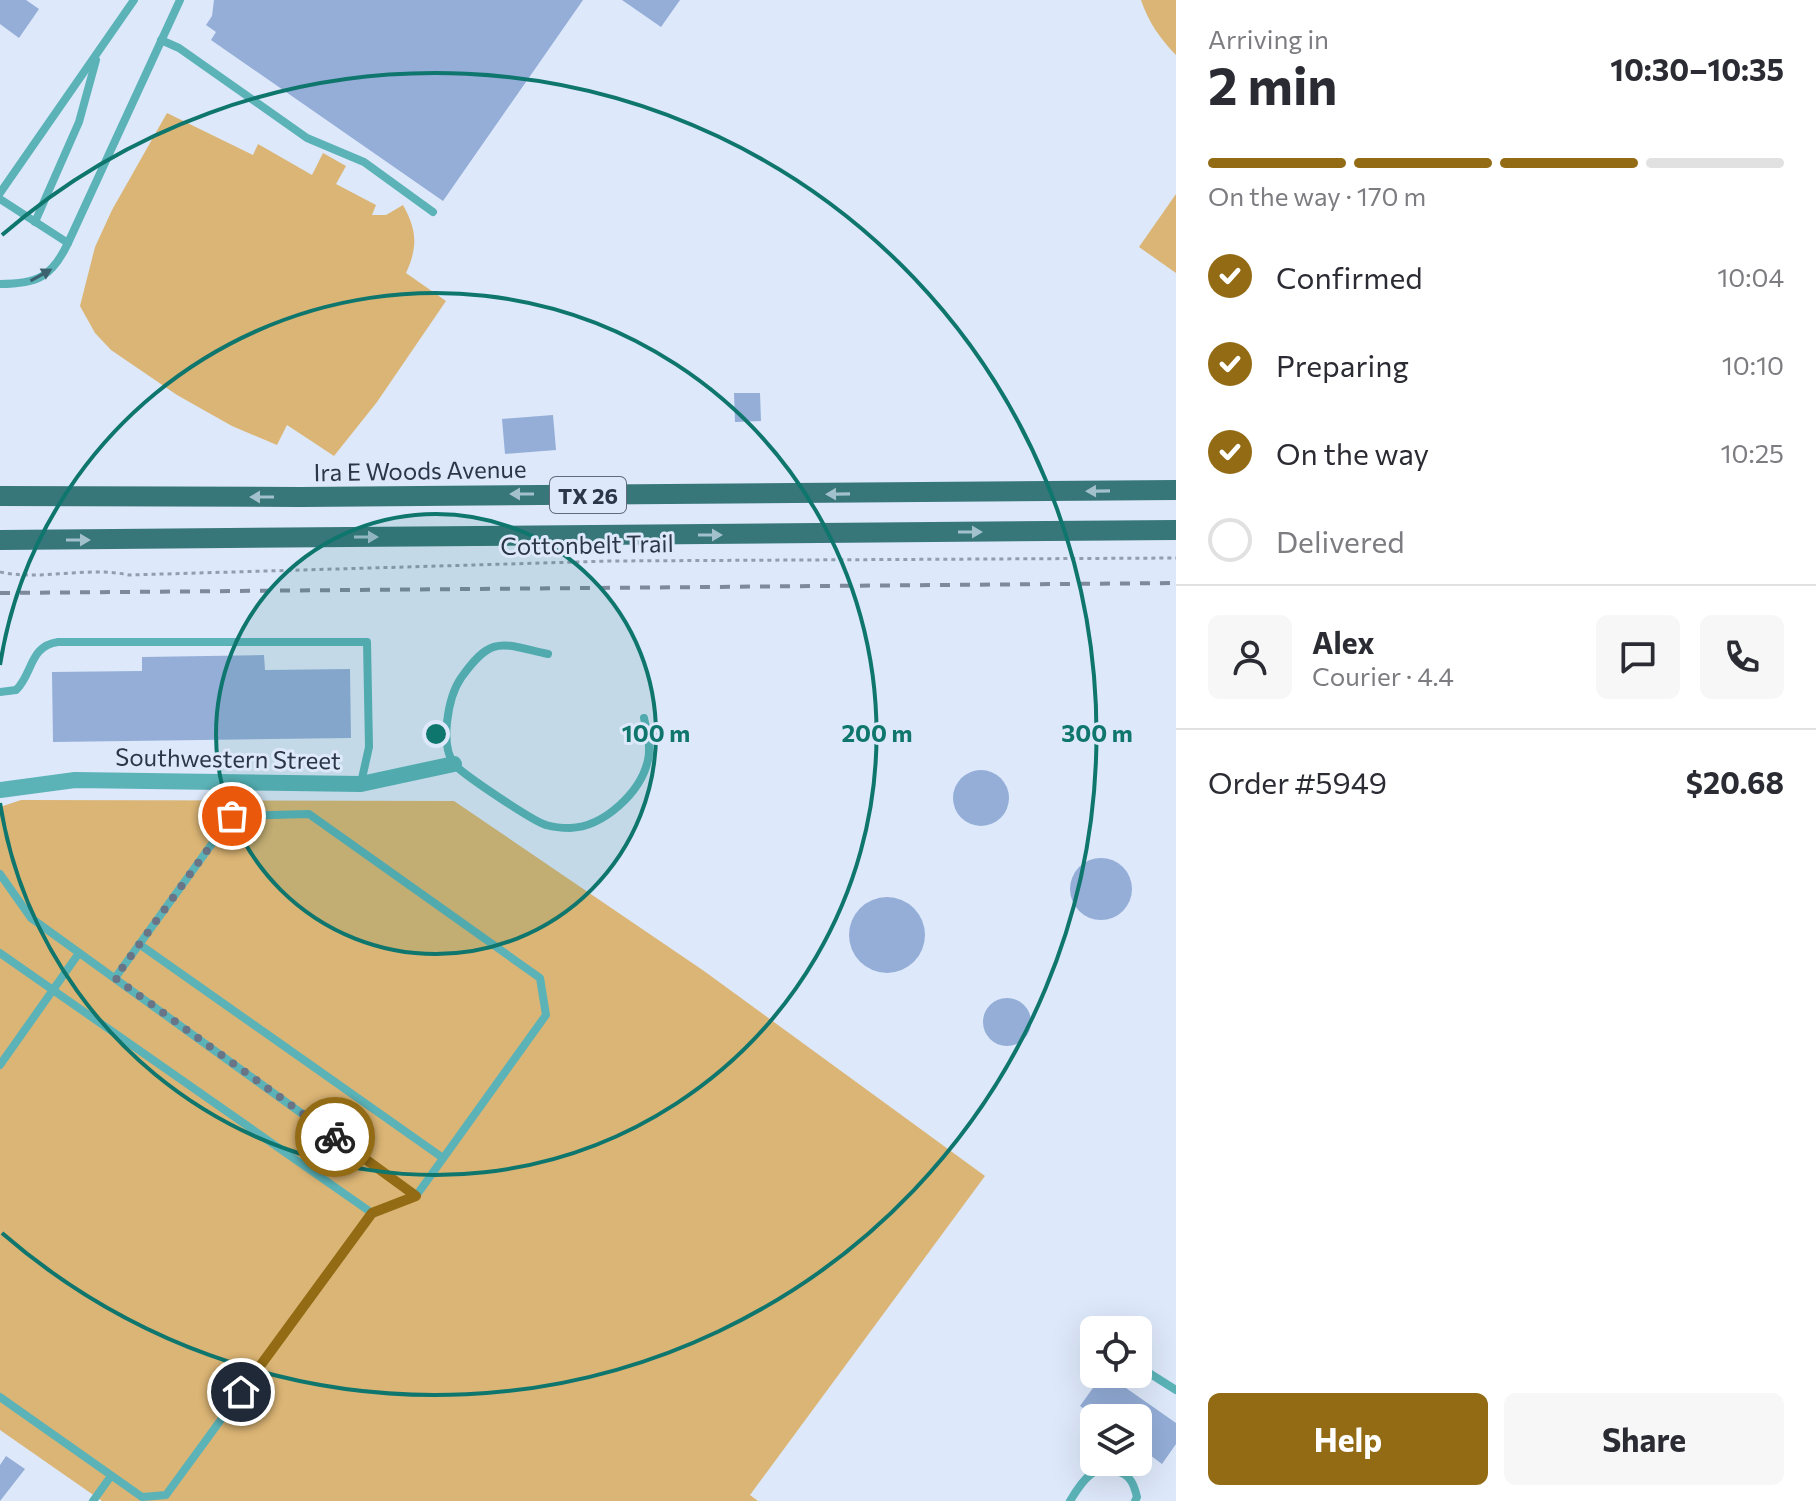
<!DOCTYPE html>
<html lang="en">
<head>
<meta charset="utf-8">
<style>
	:root { --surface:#fff; --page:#f7f7f7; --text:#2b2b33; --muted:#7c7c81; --line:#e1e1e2; --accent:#936b14 }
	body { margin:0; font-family:Commissioner,sans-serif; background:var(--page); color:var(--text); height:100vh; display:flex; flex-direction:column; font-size:30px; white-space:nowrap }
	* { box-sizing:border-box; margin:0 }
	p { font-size:26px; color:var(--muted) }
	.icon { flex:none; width:44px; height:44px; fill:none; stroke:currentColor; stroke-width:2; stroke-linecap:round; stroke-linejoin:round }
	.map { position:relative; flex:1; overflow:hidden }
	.drawer { display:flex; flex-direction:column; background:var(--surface); width:640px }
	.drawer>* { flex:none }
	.tools { position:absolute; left:1080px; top:1316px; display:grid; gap:16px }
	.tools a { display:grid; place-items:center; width:72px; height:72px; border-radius:12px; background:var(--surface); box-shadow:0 8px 32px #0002; font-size:40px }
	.pin { position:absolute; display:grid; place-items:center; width:68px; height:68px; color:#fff; margin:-34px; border:4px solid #fff; border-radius:50%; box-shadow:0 2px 8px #0007 }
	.courier { position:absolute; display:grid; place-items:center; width:80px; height:80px; margin:-40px; border:6px solid #936b14; border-radius:50%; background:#fff; color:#222; box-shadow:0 2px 10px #0007 }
	.overview em { font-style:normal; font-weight:700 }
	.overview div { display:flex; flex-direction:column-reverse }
	.overview { display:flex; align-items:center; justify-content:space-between; height:136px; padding:0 32px }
	h1 { font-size:52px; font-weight:700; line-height:60px }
	.bar { display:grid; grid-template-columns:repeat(4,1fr); gap:12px 8px; align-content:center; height:96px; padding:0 32px }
	.bar i { height:10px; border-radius:6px; background:var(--line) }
	.bar .current { background:var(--accent) }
	.bar p { grid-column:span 4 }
	.line { display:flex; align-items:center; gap:20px; padding:0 32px; border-top:2px solid var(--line) }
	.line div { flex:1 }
	.round { display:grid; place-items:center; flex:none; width:84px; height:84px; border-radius:12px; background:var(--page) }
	ol { padding:0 32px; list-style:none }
	li { display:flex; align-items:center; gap:24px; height:88px }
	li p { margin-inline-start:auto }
	li .icon { padding:8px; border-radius:50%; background:var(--accent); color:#fff; stroke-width:4 }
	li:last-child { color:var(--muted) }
	li i { width:44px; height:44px; border:4px solid var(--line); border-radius:50% }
	.action { display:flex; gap:16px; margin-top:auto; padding:16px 32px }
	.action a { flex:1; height:92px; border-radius:12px; background:var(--accent); color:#fff; font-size:32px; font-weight:700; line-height:92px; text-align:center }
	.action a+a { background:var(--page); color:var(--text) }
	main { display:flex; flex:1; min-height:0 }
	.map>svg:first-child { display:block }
	.green { fill:#dbb575 }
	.building { fill:#94aed8 }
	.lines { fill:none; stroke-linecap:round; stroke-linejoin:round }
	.path { stroke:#929daf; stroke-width:3; stroke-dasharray:4 4; stroke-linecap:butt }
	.service { stroke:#5bb3b8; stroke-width:8 }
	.minor { stroke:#5bb3b8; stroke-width:16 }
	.primary { stroke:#377679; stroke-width:20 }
	.rail { stroke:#7e899b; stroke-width:4; stroke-dasharray:10 10; stroke-linecap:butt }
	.oneway { fill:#3c626f }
	.oneway2 { fill:#a3c0cd }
	.done { stroke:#697486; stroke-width:8; stroke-dasharray:0 14.4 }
	.route { stroke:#936b14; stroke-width:10 }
	.ring { fill:none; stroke:#0f766e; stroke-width:4 }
	.labels { text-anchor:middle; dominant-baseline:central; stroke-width:6; stroke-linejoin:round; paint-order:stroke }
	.shield { fill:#dde8fa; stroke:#606b7d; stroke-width:2 }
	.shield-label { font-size:22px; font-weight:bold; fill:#2b3647 }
	.street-label { font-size:24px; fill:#2b3647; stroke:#dde8fa }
	.centre { fill:#0f766e; stroke:#dde8fa; stroke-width:4 }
	.ring-label { font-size:24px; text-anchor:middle; font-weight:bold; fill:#0f766e; stroke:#dde8fa; stroke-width:6; stroke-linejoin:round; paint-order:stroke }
</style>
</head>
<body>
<main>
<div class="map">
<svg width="1176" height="1501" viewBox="0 0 1176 1501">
	<rect width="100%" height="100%" fill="#dde8fa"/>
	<!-- green -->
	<g class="green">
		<path d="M 1141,0 L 1176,0 L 1176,55 C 1160,39 1148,21 1141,0 Z"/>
		<path d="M 167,113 L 253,155 L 258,144 L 312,175 L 323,153 L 346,166 L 336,184 L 376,205 L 372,215 L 386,215 L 403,205 C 417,230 418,247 406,273 L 446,301 L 377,402 L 334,456 L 287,425 L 277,445 L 232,426 L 177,395 L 111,350 L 95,333 L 80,306 L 95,247 L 112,210 Z"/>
		<polygon points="1176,194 1176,273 1139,247"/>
		<polygon points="21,800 454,801 704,971 985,1176 750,1495 758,1501 102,1501 0,1430 0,807"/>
	</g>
	<!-- building -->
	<g class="building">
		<polygon points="0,0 26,0 39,9 19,38 0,24"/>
		<polygon points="214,0 583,0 443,201 211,40 216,32 206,25 212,16"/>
		<polygon points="622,0 680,0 661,27"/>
		<polygon points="734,393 760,393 761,421 735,422"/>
		<polygon points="553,415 556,450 505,454 502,419"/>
		<polygon points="264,655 265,670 350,669 351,738 53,742 52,672 142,671 142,657"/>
		<circle cx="981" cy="798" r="28"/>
		<circle cx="1101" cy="889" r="31"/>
		<circle cx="887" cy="935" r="38"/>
		<circle cx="1007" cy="1022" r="24"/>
		<polygon points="1103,1374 1106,1374 1176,1423 1176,1444 1162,1464 1138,1446 1138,1418 1097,1418 1080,1406"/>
		<polygon points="6,1456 25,1469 0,1501 0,1465"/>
	</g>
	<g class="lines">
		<!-- path -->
		<path class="path" d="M 0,572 C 42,581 87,566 129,575 L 611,561 L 1176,558"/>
		<!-- service -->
		<g class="service">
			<polyline points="161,40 179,48 307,138 364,162 433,212"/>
			<polyline points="0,193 134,0"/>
			<polyline points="0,199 68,243 180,0"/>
			<polyline points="35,222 79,122 96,60"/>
			<path d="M 0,284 C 37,284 52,277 68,243"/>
			<path d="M 548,654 C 501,644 492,634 461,678 C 448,697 439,746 455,765 C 464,775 534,822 546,825 C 553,827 563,828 570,828 C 604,827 641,792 648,760 C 651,746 647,732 644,718"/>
			<path d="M 0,692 L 16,690 C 33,674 29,646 58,642 L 367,642 L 369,747 L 361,783"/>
			<polyline points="0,874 31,918 416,1196"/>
			<polyline points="139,944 443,1158"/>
			<polyline points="0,953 372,1213"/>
			<polyline points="0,1065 79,953"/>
			<polyline points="1138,1366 1176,1390"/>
			<polyline points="0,1397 142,1497 166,1495 372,1213 416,1196 546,1015 540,978 309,814 232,816 115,978"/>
			<polyline points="93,1501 111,1476"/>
			<path d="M 1070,1501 C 1082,1481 1094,1462 1119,1472 C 1131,1476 1134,1485 1137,1497 L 1135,1501"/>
		</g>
		<!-- minor -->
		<polyline class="minor" points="0,790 75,780 361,784 454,764"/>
		<!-- primary -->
		<g class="primary">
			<polyline points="0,496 301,497 1176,490"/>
			<polyline points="0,540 1176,530"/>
		</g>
		<!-- rail -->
		<polyline class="rail" points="0,593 1176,583"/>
	</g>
	<!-- one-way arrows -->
	<defs><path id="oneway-solid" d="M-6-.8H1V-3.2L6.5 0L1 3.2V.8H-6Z" transform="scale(2)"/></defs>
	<use class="oneway" href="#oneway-solid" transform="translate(41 275) rotate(-29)"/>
	<g class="oneway2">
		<use href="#oneway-solid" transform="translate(1098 491) rotate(179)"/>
		<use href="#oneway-solid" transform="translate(522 494) rotate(-180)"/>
		<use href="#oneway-solid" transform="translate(838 494) rotate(179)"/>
		<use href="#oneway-solid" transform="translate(262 497) rotate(-180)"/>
		<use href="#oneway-solid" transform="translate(970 532)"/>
		<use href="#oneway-solid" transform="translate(710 535)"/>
		<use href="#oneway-solid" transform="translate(366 537)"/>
		<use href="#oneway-solid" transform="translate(78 540)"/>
	</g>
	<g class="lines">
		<!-- done -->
		<polyline class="done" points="232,816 115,978 335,1137"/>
		<!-- route -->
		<polyline class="route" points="241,1392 372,1213 416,1196 335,1137"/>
	</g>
	<!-- distance rings -->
	<circle cx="436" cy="734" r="220" fill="#0f766e" fill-opacity=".12"/>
	<g class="ring">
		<circle cx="436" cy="734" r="220"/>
		<path d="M0 665A441 441 0 1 1 0 803"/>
		<path d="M2 235A661 661 0 1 1 2 1233"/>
	</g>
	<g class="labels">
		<!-- shield labels -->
		<rect class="shield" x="550" y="477" width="76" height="36" rx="6"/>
		<g class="shield-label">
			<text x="588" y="495">TX 26</text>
		</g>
		<!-- street labels -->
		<g class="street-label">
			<text transform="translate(420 470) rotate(-1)">Ira E Woods Avenue</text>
			<text transform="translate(587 544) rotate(-1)">Cottonbelt Trail</text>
			<text transform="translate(228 758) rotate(1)">Southwestern Street</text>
		</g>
	</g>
	<circle cx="436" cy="734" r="12" class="centre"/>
	<g class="ring-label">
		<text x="656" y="742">100 m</text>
		<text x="877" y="742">200 m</text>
		<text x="1097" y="742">300 m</text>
	</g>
</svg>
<div class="tools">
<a><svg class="icon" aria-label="locate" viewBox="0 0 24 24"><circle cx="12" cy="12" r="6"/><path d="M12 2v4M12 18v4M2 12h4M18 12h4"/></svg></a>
<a><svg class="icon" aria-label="layers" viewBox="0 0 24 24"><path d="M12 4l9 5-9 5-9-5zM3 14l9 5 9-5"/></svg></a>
</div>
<div class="pin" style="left:232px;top:816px;background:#ea580c"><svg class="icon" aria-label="bag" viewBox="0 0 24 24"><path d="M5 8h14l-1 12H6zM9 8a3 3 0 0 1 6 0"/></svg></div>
<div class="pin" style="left:241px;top:1392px;background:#1f2937"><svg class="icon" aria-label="home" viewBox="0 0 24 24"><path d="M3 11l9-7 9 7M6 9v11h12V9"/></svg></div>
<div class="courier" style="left:335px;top:1137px"><svg class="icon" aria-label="bike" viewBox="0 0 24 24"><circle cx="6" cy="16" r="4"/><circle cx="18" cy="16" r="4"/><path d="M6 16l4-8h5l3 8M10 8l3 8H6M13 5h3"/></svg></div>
</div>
<section class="drawer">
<div class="overview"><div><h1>2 min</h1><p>Arriving in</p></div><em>10:30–10:35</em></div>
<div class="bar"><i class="current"></i><i class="current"></i><i class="current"></i><i></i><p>On the way · 170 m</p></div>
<ol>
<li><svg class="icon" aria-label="check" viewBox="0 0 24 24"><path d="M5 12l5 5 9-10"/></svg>Confirmed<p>10:04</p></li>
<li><svg class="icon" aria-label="check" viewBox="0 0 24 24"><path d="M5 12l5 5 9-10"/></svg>Preparing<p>10:10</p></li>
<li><svg class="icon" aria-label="check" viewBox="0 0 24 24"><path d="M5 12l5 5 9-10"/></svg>On the way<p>10:25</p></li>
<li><i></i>Delivered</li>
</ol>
<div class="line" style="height:144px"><a class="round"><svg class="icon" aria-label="person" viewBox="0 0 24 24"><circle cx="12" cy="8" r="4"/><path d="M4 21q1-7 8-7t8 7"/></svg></a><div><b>Alex</b><p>Courier · 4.4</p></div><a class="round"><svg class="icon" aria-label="chat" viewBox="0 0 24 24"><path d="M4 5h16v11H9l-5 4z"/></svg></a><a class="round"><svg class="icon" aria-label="phone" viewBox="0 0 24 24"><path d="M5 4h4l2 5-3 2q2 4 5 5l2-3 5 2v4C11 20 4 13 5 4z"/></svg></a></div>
<div class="line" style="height:104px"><div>Order #5949</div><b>$20.68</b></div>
<div class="action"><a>Help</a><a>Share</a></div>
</section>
</main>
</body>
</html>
